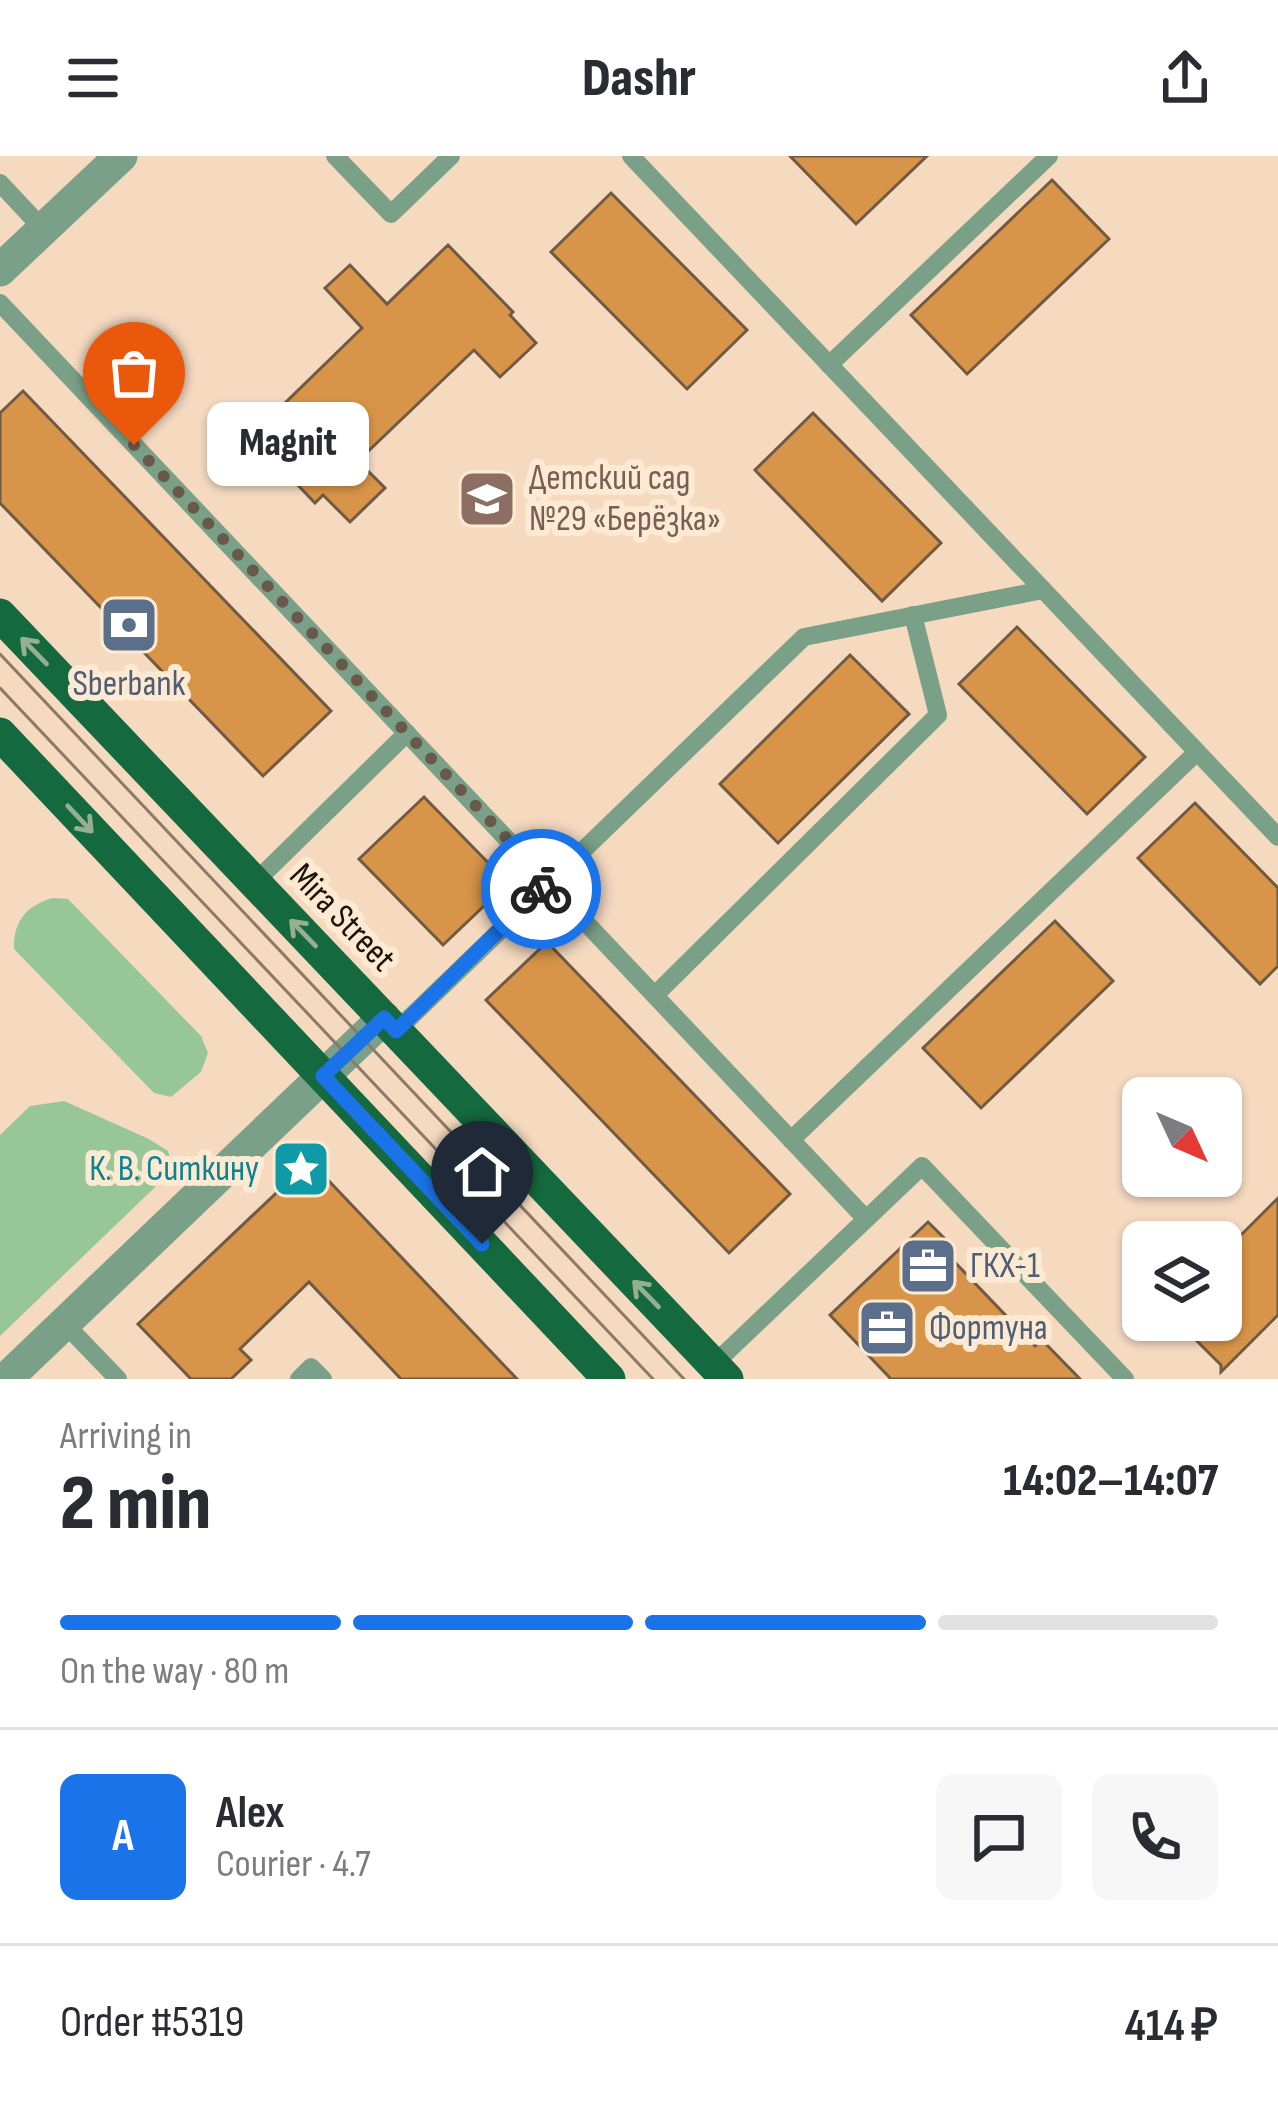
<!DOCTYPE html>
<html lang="en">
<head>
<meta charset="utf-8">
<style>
	:root { --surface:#fff; --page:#f7f7f7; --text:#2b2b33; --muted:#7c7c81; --line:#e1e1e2; --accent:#1a73e8 }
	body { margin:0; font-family:"Sofia Sans Condensed",sans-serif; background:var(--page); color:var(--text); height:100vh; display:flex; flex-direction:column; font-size:45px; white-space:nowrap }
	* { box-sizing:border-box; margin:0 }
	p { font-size:39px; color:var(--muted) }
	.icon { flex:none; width:66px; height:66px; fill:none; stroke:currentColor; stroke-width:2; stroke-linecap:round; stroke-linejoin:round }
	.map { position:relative; height:1223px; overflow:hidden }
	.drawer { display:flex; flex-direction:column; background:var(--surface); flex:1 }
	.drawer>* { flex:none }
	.needle { width:78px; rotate:134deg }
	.controls { position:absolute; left:1122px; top:921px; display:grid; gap:24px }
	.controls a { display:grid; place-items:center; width:120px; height:120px; border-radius:18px; background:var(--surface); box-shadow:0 3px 9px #0004; font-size:60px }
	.pin { position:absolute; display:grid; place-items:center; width:102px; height:102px; color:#fff; margin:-123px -51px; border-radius:50% 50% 50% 0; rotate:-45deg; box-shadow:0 0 12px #0007 }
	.pin .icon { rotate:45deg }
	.courier { position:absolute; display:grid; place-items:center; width:120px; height:120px; margin:-60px; border:9px solid #1a73e8; border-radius:50%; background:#fff; color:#222; box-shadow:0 3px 15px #0007 }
	.bubble { position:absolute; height:84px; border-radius:18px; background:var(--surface); box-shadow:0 3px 9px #0004; font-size:39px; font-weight:800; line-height:84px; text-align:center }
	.summary em { font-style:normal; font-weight:800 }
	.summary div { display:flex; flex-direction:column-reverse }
	.summary { display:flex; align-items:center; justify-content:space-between; height:204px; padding:0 60px }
	h1 { font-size:78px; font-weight:800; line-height:90px }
	.bar { display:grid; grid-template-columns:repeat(4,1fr); gap:18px 12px; align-content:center; height:144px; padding:0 60px }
	.bar i { height:15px; border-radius:9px; background:var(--line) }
	.bar .selected { background:var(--accent) }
	.bar p { grid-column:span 4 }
	.line { display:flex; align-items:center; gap:30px; padding:0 60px; border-top:3px solid var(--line) }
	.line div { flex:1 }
	.round { display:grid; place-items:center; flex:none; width:126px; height:126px; border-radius:18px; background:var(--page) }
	header { display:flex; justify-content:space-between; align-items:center; height:156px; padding:0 60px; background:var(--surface); font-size:54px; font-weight:800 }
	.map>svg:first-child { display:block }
	.green { fill:#97c799 }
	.building { fill:#d89549; stroke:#715a43; stroke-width:3 }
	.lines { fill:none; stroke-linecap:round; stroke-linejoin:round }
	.service { stroke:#7aa087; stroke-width:18 }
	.minor { stroke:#7aa087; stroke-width:33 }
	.primary { stroke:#14693e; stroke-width:33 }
	.tram { stroke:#8c7968; stroke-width:3 }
	.oneway { stroke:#95af90 }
	.done { stroke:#68594a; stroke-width:12; stroke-dasharray:0 21.6 }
	.route { stroke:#1a73e8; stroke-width:15 }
	.labels { text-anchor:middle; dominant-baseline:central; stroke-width:12; stroke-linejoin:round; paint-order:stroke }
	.education-label { font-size:36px; fill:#785e54; stroke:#fee9d3; text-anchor:start }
	.service-label { font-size:36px; fill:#4e5e75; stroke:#fee9d3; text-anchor:start }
	.street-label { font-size:36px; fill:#1c130a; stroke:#fee9d3 }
	.culture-label { font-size:36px; fill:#0d838f; stroke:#fee9d3; text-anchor:end }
</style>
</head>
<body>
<header><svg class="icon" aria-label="menu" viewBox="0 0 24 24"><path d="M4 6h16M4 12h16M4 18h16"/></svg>Dashr<svg class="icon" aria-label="share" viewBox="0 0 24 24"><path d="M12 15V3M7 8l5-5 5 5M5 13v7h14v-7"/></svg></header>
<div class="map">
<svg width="1278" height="1223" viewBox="0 0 1278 1223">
	<rect width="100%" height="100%" fill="#f5dac0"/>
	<!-- green -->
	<g class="green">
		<path d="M 53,742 L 68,743 L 201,880 L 208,897 L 201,916 L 171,941 L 154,937 L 14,793 C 13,765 27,749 53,742 Z"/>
		<polygon points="64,945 149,983 168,995 173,1014 0,1180 0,979 30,950"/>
	</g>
	<!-- building -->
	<g class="building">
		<polygon points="790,0 927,0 856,68"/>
		<polygon points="1052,24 1109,83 967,218 911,159"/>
		<polygon points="611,37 747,174 687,233 551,96"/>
		<polygon points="448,89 513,156 510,159 536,187 500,221 474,194 358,305 385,332 350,366 323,339 315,347 251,280 362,172 325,132 350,109 387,148"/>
		<polygon points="23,235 331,555 263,620 0,347 0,257"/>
		<polygon points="813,257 941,387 882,445 755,314"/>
		<polygon points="1017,471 1145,601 1087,658 959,528"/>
		<polygon points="850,499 909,558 778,687 720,628"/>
		<polygon points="424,641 508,727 443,789 359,703"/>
		<polygon points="1195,647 1278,732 1278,810 1260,828 1138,702"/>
		<polygon points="1055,765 1113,825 981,952 923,892"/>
		<polygon points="547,786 790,1038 729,1097 486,844"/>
		<polygon points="310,1005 517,1223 401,1223 309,1126 240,1193 251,1204 231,1223 191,1223 138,1168"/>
		<polygon points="1278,1042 1278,1159 1221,1216 1221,1209 1176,1164 1221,1164 1221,1099"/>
		<polygon points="928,1066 954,1092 947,1098 1035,1190 1042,1184 1080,1223 891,1223 830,1159"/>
	</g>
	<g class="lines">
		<!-- service -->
		<g class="service">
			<polyline points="335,0 391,58 451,0"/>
			<polyline points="631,0 1278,681"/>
			<polyline points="0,27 43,73"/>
			<polyline points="0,147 866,1063"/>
			<polyline points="829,209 1049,0"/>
			<polyline points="255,726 407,577"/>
			<polyline points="655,839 938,559 913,459"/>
			<polyline points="396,875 804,481 1043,434"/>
			<polyline points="791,984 1197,596"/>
			<polyline points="64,1167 118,1223"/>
			<polyline points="713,1209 922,1010 1125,1223"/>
			<polyline points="299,1223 311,1211 323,1223"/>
		</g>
		<!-- minor -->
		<g class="minor">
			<polyline points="0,114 121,0"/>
			<polyline points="6,1223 384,862"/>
		</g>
		<!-- primary -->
		<g class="primary">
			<polyline points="0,459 727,1223"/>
			<polyline points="0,578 609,1223"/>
		</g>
		<!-- tram -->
		<g class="tram">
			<polyline points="0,498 684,1223"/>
			<polyline points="0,532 653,1223"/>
		</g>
	</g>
	<!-- one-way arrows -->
	<defs><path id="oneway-shaft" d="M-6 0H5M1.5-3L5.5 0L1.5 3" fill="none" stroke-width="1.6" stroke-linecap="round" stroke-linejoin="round" transform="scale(3)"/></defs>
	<g class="oneway">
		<use href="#oneway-shaft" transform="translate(34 495) rotate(-134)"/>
		<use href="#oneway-shaft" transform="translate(80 663) rotate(47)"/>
		<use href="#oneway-shaft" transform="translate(303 777) rotate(-134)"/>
		<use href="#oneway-shaft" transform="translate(646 1138) rotate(-134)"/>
	</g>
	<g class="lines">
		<!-- done -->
		<polyline class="done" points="134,289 548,726 541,733"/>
		<!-- route -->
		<polyline class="route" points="482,1088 323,920 384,862 396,875 541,733"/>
	</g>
	<!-- icons -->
	<defs>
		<symbol id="school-square" viewBox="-11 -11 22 22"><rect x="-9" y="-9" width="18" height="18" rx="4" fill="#8d6e63" stroke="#fee9d3"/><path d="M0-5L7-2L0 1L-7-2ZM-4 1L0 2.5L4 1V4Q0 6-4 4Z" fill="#fff"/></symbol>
		<symbol id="bank-square" viewBox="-11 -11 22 22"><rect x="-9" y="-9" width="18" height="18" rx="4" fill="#5c6f8a" stroke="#fee9d3"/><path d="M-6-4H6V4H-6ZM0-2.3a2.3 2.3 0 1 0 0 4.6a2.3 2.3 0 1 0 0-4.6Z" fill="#fff"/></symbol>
		<symbol id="sight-square" viewBox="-11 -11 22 22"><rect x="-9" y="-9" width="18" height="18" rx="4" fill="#0f9aa8" stroke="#fee9d3"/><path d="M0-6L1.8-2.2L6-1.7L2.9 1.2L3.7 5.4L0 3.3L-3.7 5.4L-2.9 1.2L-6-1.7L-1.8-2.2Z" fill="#fff"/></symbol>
		<symbol id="office-square" viewBox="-11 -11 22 22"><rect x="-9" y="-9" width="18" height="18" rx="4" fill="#5c6f8a" stroke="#fee9d3"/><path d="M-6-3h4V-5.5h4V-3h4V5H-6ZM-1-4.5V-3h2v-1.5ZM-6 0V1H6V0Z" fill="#fff"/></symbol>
	</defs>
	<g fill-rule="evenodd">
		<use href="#school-square" x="454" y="310" width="66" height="66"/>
		<use href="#bank-square" x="96" y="436" width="66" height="66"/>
		<use href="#sight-square" x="268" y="980" width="66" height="66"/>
		<use href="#office-square" x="895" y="1077" width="66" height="66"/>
		<use href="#office-square" x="854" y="1139" width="66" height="66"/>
	</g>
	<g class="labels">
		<!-- education labels -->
		<g class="education-label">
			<text x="529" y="322">Детский сад<tspan x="529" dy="41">№29 «Берёзка»</tspan></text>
		</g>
		<!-- service labels -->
		<g class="service-label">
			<text x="129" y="528" text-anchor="middle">Sberbank</text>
			<text x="970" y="1110">ГКХ-1</text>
			<text x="929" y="1172">Фортуна</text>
		</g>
		<!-- street labels -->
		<g class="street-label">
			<text transform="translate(342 762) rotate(46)">Mira Street</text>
		</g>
		<!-- culture labels -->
		<g class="culture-label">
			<text x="259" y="1013">К. В. Ситкину</text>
		</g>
	</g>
</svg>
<div class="controls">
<a><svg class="needle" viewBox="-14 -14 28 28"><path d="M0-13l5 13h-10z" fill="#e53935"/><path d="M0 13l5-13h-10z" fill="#7c7c81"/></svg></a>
<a><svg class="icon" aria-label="layers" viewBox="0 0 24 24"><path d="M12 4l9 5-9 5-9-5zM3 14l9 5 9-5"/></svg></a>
</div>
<div class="pin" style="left:134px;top:289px;background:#ea580c"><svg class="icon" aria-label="bag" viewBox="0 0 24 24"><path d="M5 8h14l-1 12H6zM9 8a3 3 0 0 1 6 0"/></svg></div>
<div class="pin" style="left:482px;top:1088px;background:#1f2937"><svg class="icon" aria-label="home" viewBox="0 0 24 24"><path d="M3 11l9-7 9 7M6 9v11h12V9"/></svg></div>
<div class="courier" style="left:541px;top:733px"><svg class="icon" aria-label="bike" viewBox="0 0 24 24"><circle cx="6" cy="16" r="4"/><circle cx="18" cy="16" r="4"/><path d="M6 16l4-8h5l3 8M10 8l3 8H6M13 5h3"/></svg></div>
<div class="bubble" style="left:207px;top:246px;width:162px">Magnit</div>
</div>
<section class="drawer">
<div class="summary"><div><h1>2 min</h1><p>Arriving in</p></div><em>14:02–14:07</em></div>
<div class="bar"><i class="selected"></i><i class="selected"></i><i class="selected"></i><i></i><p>On the way · 80 m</p></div>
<div class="line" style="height:216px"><b class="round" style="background:var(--accent);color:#fff">A</b><div><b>Alex</b><p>Courier · 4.7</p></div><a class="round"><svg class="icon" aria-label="chat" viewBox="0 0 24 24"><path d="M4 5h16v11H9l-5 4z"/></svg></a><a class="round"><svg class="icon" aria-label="phone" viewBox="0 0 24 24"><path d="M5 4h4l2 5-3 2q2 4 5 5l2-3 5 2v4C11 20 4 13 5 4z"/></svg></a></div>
<div class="line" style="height:156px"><div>Order #5319</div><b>414 ₽</b></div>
</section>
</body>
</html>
